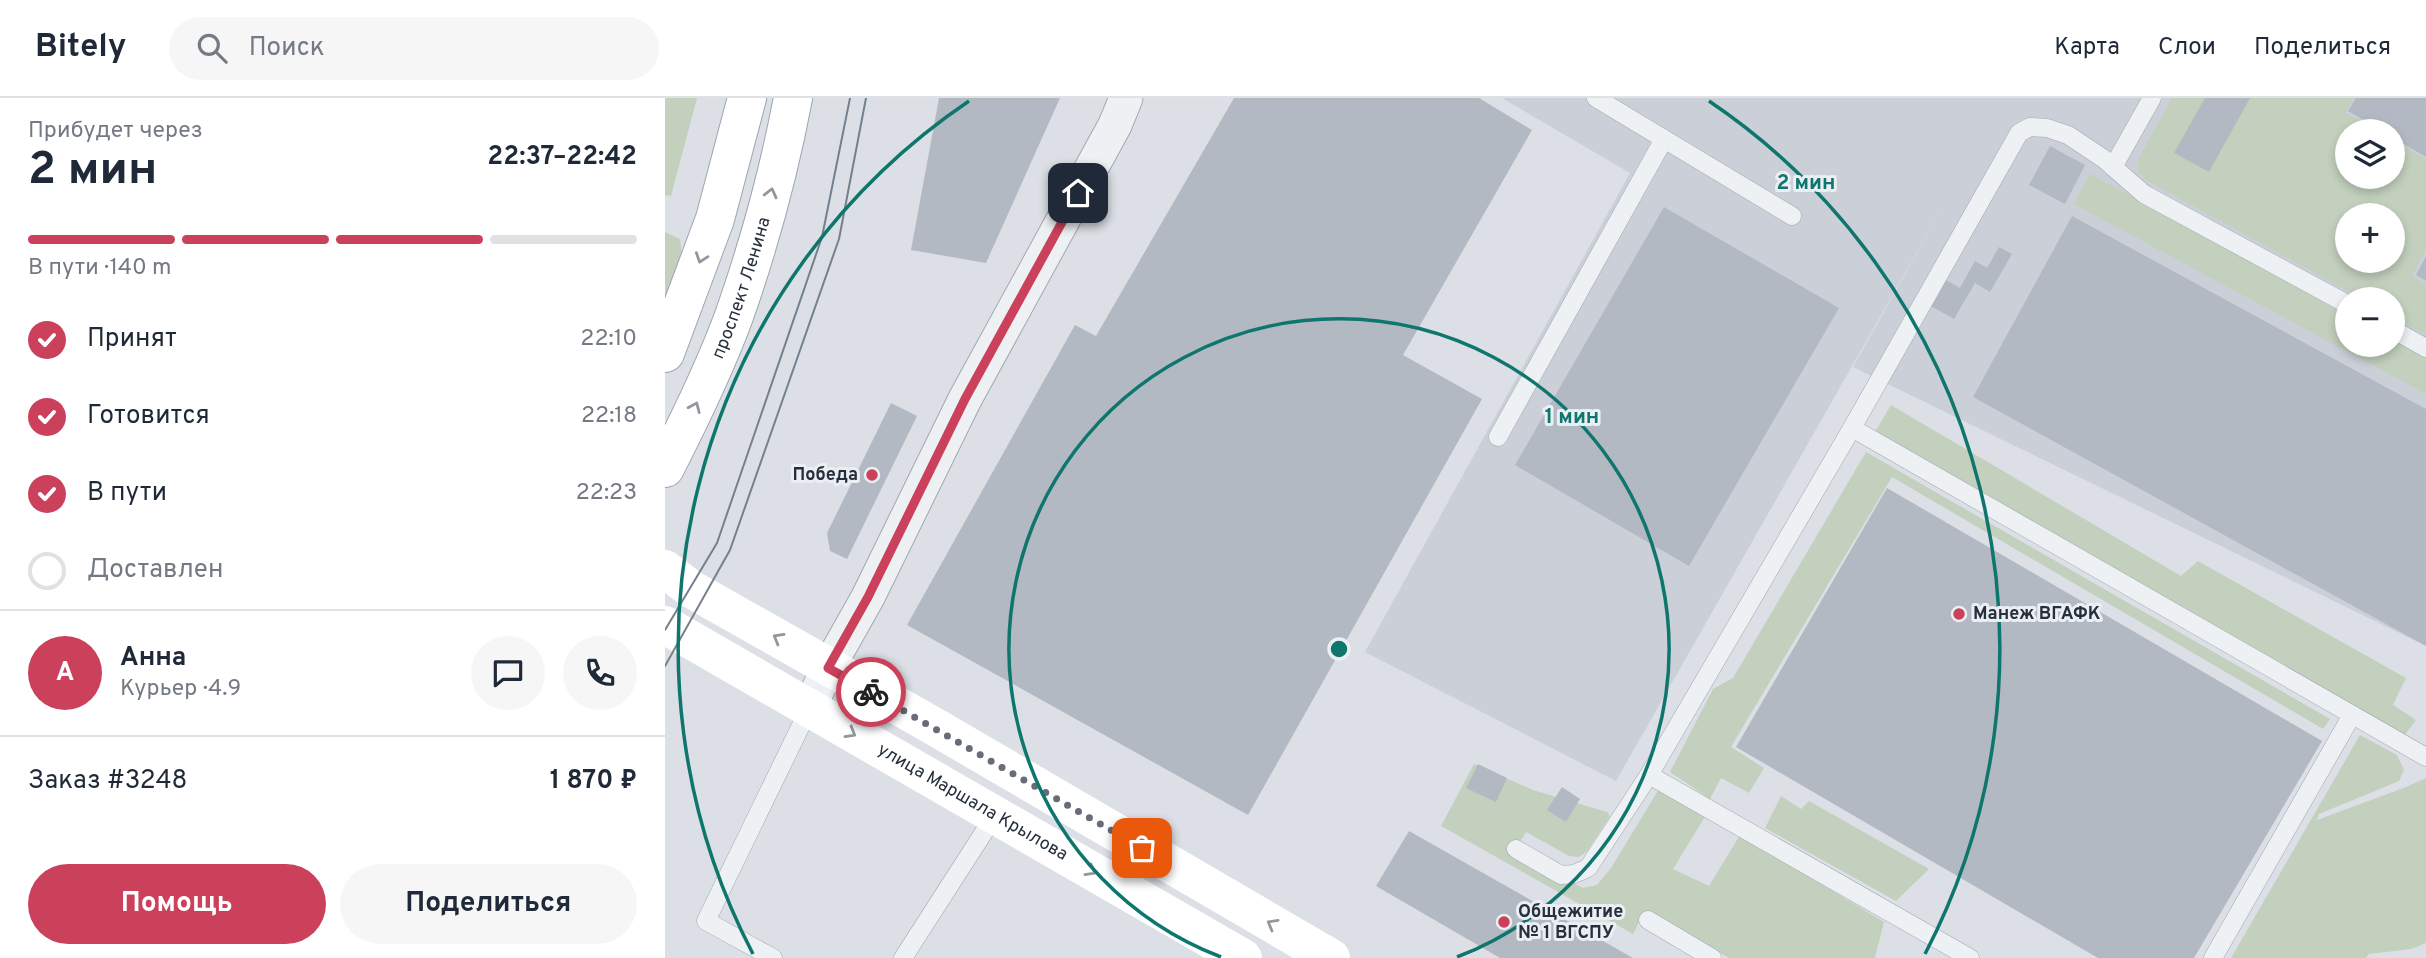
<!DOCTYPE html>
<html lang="ru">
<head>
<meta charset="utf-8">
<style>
	:root { --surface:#fff; --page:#f6f6f7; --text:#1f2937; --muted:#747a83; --line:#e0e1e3; --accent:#cb405b }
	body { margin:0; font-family:Overpass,sans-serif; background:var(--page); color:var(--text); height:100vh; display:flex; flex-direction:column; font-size:26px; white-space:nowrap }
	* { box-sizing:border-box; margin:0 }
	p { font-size:23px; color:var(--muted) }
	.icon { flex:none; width:38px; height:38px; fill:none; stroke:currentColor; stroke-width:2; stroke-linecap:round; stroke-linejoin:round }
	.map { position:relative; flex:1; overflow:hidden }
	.panel { display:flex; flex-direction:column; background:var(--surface); width:665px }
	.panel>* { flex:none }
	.buttons { position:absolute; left:1670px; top:21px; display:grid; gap:14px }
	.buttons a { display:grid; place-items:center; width:70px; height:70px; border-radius:50%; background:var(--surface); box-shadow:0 4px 10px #0003; font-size:35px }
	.pin { position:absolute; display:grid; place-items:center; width:60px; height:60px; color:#fff; margin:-30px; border-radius:14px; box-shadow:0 4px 10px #0006 }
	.courier { position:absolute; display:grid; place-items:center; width:70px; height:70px; margin:-35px; border:5px solid #cb405b; border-radius:50%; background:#fff; color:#222; box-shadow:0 2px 9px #0007 }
	.summary em { font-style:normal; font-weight:700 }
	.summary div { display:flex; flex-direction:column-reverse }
	.summary { display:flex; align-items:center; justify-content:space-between; height:119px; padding:0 28px }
	h1 { font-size:46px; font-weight:700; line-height:52px }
	.bar { display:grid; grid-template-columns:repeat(4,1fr); gap:10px 7px; align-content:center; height:84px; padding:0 28px }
	.bar i { height:9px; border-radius:5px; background:var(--line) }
	.bar .active { background:var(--accent) }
	.bar p { grid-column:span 4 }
	.line { display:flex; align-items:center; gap:18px; padding:0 28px; border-top:2px solid var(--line) }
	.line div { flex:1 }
	.round { display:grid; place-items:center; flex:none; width:74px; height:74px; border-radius:37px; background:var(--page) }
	ol { padding:0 28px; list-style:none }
	li { display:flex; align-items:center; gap:21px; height:77px }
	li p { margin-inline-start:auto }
	li .icon { padding:7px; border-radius:50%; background:var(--accent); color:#fff; stroke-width:4 }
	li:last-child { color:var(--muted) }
	li i { width:38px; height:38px; border:4px solid var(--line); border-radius:50% }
	.button { display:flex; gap:14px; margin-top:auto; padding:14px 28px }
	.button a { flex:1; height:80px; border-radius:42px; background:var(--accent); color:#fff; font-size:28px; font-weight:700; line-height:80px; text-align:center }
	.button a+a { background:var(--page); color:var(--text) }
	header { display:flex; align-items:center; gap:42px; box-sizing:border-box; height:98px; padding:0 35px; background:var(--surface); border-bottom:2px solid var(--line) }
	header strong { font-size:33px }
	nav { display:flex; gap:38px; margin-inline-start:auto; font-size:24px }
	.search { width:490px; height:63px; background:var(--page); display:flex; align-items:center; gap:18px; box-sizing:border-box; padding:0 24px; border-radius:38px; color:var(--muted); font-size:26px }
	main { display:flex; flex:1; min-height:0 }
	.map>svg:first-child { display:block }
	.built { fill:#cacfd8; fill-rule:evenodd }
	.green { fill:#c2d0bd; fill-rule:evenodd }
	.building { fill:#b3b9c2 }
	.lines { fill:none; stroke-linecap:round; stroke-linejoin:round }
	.service-casing { stroke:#a2a7b0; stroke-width:19 }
	.minor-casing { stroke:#a2a7b0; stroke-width:35 }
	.primary-casing { stroke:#9ba5b1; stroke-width:40 }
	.service { stroke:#eef1f4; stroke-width:18 }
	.minor { stroke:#eef1f4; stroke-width:33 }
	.secondary { stroke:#fff; stroke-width:38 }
	.primary { stroke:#fff; stroke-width:38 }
	.tram { stroke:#75808f; stroke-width:2 }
	.oneway { stroke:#92979e }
	.done { stroke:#666d78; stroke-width:7; stroke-dasharray:0 12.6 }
	.route { stroke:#cb405b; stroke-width:9 }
	.ring { fill:none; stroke:#0f766e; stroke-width:3.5 }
	.poi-dot { fill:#cb405b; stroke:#ebeff4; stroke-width:2.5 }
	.labels { text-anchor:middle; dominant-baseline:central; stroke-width:6; stroke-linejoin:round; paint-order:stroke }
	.street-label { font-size:18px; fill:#262f3c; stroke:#ebeff4 }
	.poi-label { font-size:18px; font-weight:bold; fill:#262f3c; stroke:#ebeff4; text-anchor:start }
	.centre { fill:#0f766e; stroke:#ebeff4; stroke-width:3.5 }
	.ring-label { font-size:21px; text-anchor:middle; font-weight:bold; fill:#0f766e; stroke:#ebeff4; stroke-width:6; stroke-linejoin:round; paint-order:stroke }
</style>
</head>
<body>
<header>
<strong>Bitely</strong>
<div class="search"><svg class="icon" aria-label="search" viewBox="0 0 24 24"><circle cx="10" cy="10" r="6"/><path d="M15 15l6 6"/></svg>Поиск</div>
<nav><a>Карта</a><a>Слои</a><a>Поделиться</a></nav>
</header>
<main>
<section class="panel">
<div class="summary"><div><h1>2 мин</h1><p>Прибудет через</p></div><em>22:37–22:42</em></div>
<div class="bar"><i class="active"></i><i class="active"></i><i class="active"></i><i></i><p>В пути · 140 m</p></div>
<ol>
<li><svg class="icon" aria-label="check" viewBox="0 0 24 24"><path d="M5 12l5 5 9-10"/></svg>Принят<p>22:10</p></li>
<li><svg class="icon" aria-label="check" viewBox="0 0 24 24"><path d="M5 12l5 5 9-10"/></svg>Готовится<p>22:18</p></li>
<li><svg class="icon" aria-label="check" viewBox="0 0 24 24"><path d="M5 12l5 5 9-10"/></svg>В пути<p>22:23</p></li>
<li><i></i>Доставлен</li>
</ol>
<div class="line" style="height:126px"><b class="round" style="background:var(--accent);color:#fff">А</b><div><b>Анна</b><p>Курьер · 4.9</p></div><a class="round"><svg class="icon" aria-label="chat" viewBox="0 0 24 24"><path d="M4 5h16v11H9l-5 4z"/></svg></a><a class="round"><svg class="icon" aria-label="phone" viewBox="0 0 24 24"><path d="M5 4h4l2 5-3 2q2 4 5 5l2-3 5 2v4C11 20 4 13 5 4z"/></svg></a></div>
<div class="line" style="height:91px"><div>Заказ #3248</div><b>1 870 ₽</b></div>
<div class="button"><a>Помощь</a><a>Поделиться</a></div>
</section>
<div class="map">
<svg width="1761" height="860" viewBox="0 0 1761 860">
	<rect width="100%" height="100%" fill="#dce0e6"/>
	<!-- built -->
	<path class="built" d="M 837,0 L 1761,0 L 1761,548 L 1188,269 L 1281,103 L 951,683 L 700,554 L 965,75 ZM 1682,33 L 1727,33 L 1727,79 L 1682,79 ZM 1682,117 L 1727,117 L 1727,163 L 1682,163 ZM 1682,201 L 1727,201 L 1727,247 L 1682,247 Z"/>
	<!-- green -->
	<g class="green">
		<polygon points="0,0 32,0 6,98 0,97"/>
		<path d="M 1507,0 L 1689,0 L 1681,15 L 1713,33 L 1682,33 L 1682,79 L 1727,79 L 1727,42 L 1761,61 L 1761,150 L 1747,178 L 1761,186 L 1761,237 L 1727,218 L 1727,201 L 1697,201 L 1481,82 L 1473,73 L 1473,62 ZM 1682,117 L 1727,117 L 1727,163 L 1682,163 Z"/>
		<polygon points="1425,76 1682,217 1682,247 1727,247 1727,242 1761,261 1761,296 1409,106"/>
		<polygon points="0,134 15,141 17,158 0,208"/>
		<polygon points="1226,307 1516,478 1533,463 1741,580 1728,607 1751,622 1739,638 1210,334"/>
		<polygon points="1201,354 1665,621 1658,631 1227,379 1066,649 1099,670 1084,695 1056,680 1045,701 1005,674 1048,591 1068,580"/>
		<polygon points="1695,637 1732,657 1739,672 1734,683 1654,716 1652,722 1741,689 1761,680 1761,845 1746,851 1704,856 1701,860 1566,860"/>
		<polygon points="809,666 868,692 942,714 945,718 922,753 914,759 904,758 861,734 848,755 918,790 932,787 946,770 994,691 1041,717 1008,771 1044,788 1075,737 1219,824 1210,860 1064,860 980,813 968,836 776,728"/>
		<polygon points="1116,698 1136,711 1144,703 1264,771 1231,803 1100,730"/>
	</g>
	<!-- building -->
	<g class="building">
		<polygon points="274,0 395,0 321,165 246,152"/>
		<polygon points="569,0 814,0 867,32 738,257 817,301 583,717 242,527 410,227 431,238"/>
		<polygon points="1540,0 1585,0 1544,74 1509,55"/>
		<polygon points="1691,0 1761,0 1761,59 1727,39 1727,33 1718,33 1683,13"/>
		<polygon points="1385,48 1420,67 1400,106 1364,87"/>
		<polygon points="999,109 1174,210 1024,468 850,367"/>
		<polygon points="1407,118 1761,311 1761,548 1308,299"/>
		<polygon points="1334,149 1347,156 1325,194 1310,185 1289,221 1266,208 1281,182 1295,190 1310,163 1322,170"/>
		<polygon points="1761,158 1761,183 1751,177"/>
		<polygon points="226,305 252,318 182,461 165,453 162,435"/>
		<polygon points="1222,390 1657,643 1529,860 1433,860 1071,649"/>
		<polygon points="813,666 842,680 831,704 801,690"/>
		<polygon points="897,689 915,701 901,724 882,712"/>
		<polygon points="744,733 968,860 835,860 711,788"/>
	</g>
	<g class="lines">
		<defs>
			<g id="service">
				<polyline points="931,0 1127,118"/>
				<polyline points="1448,69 1487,0"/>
				<polyline points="1727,231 1761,250"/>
				<polyline points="1187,330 1761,659"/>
				<polyline points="833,339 999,41"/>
				<polyline points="984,677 1305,860"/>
				<polyline points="851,751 896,777 909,776 923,770 984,677 1187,330 1354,35 1365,29 1382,30 1403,37 1439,61 1479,96 1682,206"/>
				<polyline points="983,822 1047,860"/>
				<polyline points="108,860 41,823 144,611"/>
				<polyline points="238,860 330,717"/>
				<polyline points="1548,860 1687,617"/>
			</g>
			<polyline id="minor" points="144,611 163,570 203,499 300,301 450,27 461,0"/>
			<g id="primary">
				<polyline points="0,255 50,121 82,0"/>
				<path id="s2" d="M 0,370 C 25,321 50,270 69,218 C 94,147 114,74 128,0"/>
			</g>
		</defs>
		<!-- service casing -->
		<use href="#service" class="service-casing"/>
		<!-- minor casing -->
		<use href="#minor" class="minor-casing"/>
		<!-- primary casing -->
		<use href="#primary" class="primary-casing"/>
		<!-- service -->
		<use href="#service" class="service"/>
		<!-- minor -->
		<use href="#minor" class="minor"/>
		<!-- secondary -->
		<g class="secondary">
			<polyline points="0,471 26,491 265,626 666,860"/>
			<path id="s1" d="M 0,527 L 578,860"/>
		</g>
		<!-- primary -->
		<use href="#primary" class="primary"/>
		<!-- tram -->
		<g class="tram">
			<polyline points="0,532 52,445 157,139 185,0"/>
			<polyline points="0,568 65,452 174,141 201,0"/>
		</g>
	</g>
	<!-- one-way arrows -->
	<defs><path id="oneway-chevron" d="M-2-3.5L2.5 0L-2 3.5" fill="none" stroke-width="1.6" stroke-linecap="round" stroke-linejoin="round" transform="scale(1.75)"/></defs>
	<g class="oneway">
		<use href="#oneway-chevron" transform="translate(106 95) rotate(-76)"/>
		<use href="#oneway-chevron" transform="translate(36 160) rotate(109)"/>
		<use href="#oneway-chevron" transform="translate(30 309) rotate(-66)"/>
		<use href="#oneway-chevron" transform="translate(113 540) rotate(-150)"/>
		<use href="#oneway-chevron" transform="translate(186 635) rotate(30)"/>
		<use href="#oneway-chevron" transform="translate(426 773) rotate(30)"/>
		<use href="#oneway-chevron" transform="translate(607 826) rotate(-150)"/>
	</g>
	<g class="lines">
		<!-- done -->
		<polyline class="done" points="206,594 477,750"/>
		<!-- route -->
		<polyline class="route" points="206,594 163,570 203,499 300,301 413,95"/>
	</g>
	<!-- distance rings -->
	<g class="ring">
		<path d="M556 859A330 330 0 1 1 792 859"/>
		<path d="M88 856A661 661 0 0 1 304 3M1044 3A661 661 0 0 1 1260 856"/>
	</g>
	<!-- markers -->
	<g class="poi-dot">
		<circle cx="207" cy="377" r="7"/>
		<circle cx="1294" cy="516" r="7"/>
		<circle cx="839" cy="824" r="7"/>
	</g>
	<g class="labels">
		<!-- street labels -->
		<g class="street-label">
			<text stroke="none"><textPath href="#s2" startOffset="196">проспект Ленина</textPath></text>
			<text stroke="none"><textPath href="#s1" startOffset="355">улица Маршала Крылова</textPath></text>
		</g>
		<!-- poi labels -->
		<g class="poi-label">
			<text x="193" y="377" text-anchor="end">Победа</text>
			<text x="1308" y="516">Манеж ВГАФК</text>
			<text x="853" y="814">Общежитие<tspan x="853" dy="21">№ 1 ВГСПУ</tspan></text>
		</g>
	</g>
	<circle cx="674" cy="551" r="10" class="centre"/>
	<g class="ring-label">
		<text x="1141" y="91">2 мин</text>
		<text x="907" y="325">1 мин</text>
	</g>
</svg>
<div class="buttons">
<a><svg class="icon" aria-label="layers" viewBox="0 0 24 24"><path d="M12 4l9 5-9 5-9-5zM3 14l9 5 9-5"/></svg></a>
<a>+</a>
<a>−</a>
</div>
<div class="pin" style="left:477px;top:750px;background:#ea580c"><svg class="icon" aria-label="bag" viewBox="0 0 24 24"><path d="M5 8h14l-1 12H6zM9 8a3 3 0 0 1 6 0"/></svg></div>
<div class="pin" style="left:413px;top:95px;background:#1f2937"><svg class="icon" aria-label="home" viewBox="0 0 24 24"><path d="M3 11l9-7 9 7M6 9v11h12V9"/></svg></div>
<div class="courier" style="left:206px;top:594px"><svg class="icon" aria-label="bike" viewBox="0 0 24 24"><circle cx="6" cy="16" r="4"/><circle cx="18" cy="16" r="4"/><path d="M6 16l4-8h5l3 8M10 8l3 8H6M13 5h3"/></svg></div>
</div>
</main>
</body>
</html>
